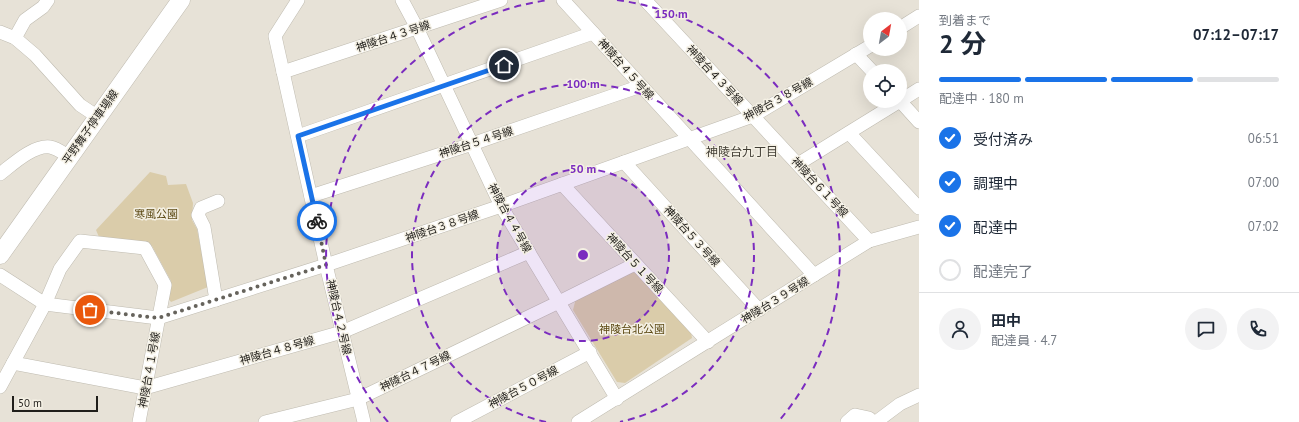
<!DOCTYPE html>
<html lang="ja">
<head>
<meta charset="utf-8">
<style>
	:root { --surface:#fff; --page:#f2f2f3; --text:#1f2937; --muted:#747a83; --line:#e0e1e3; --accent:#1a73e8 }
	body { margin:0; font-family:"PT Sans","Noto Sans JP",sans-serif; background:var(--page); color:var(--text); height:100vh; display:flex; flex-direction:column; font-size:15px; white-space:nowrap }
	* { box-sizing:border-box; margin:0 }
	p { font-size:13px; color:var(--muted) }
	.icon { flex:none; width:22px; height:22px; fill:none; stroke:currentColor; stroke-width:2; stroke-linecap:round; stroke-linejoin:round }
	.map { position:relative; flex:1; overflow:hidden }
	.sheet { display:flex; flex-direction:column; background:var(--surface); width:380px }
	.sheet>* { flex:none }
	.needle { width:26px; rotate:31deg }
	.buttons { position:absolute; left:863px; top:12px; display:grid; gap:8px }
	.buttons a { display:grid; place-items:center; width:44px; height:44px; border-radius:50%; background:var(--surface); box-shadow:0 4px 16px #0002; font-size:20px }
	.scale { position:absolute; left:12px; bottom:10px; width:86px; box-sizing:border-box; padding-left:4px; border:2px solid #201e1a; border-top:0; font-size:11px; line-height:14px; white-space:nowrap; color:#201e1a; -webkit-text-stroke:3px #f4f0e4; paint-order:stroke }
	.pin { position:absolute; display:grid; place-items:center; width:34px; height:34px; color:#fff; margin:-17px; border:2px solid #fff; border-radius:50%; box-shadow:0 1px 4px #0007 }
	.courier { position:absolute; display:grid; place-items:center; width:40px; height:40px; margin:-20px; border:3px solid #1a73e8; border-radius:50%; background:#fff; color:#222; box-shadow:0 1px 5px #0007 }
	.summary em { font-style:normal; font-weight:700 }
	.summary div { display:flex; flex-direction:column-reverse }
	.summary { display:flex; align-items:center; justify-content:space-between; height:68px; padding:0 20px }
	h1 { font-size:26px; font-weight:700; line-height:30px }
	.bar { display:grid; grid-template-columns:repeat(4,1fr); gap:6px 4px; align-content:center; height:48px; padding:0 20px }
	.bar i { height:5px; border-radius:3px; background:var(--line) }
	.bar .selected { background:var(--accent) }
	.bar p { grid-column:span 4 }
	.line { display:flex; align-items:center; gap:10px; padding:0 20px; border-top:1px solid var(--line) }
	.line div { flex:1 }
	.round { display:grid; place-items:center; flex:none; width:42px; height:42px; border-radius:21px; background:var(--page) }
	ol { padding:0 20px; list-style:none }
	li { display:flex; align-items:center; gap:12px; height:44px }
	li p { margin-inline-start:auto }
	li .icon { padding:4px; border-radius:50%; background:var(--accent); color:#fff; stroke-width:4 }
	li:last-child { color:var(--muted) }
	li i { width:22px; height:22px; border:2px solid var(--line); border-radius:50% }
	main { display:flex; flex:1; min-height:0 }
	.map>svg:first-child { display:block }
	.green { fill:#daccaa }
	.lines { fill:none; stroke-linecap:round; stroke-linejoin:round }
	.minor-casing { stroke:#bfbbb0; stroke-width:14 }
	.secondary-casing { stroke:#bfbbb0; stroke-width:19 }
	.minor { stroke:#fff; stroke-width:13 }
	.secondary { stroke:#fff; stroke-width:18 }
	.done { stroke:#66635c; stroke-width:4; stroke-dasharray:0 7.2 }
	.route { stroke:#1a73e8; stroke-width:5 }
	.ring { fill:none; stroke:#7b2cbf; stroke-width:2; stroke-dasharray:7 5 }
	.labels { text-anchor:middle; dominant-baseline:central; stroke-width:3; stroke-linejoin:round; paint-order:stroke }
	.street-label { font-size:11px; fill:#201e1a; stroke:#f4f0e4 }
	.park-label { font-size:11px; fill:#5d4a15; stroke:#f4f0e4 }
	.neighbourhood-label { font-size:12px; fill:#423e35; stroke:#f4f0e4 }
	.centre { fill:#7b2cbf; stroke:#f4f0e4; stroke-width:2 }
	.ring-label { font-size:12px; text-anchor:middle; font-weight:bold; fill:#7b2cbf; stroke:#f4f0e4; stroke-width:3; stroke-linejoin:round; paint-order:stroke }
</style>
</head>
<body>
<main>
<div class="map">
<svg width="919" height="422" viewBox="0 0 919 422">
	<rect width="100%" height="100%" fill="#e7e2d7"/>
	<!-- green -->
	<g class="green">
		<polygon points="150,172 166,176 168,185 186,184 193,203 192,220 197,229 208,287 171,302 168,298 171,281 152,246 99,237 96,230"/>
		<polygon points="629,271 638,274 691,332 692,338 625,383 617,382 573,310 576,298"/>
	</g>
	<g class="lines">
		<defs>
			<g id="minor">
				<polyline points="298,0 275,36 326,265 364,422"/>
				<polyline points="402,0 417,28 501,206 617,399"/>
				<polyline points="563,0 814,275 578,422"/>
				<polyline points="645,0 869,241"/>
				<polyline points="900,28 919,16"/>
				<polyline points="0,32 15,38 35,55 80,105 98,117"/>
				<polyline points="15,38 25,20 43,7 48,0"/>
				<polyline points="856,54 872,71"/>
				<polyline points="283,72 501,0"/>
				<polyline points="900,101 919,122"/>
				<polyline points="900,101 919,89"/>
				<polyline points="849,133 919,208"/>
				<polyline points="298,136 593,33"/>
				<polyline points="624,162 759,310"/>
				<polyline points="798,164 900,101"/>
				<path d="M 0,174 C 13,164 33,145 50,147 C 57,148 63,153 69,157"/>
				<polyline points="562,184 708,342"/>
				<polyline points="311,196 472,144 641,86"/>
				<polyline points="0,275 45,304 158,318 326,265 501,206 753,116 870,46"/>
				<polyline points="814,275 869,241 919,227"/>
				<polyline points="216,300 204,227 198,215 201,208 218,201"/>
				<polyline points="13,363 145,388 342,332 529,252"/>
				<polyline points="0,387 45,304 60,269 80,241 145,248 165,285 139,422"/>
				<polyline points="265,422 358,399 559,302 635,264"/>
				<polyline points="457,422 590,352"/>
				<polyline points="847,422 855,415 869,418 873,422"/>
				<polyline points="876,422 900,404 919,395"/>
			</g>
			<polyline id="secondary" points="0,255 181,0"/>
		</defs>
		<!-- minor casing -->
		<use href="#minor" class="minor-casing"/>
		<!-- secondary casing -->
		<use href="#secondary" class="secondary-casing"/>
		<!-- minor -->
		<use href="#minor" class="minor"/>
		<!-- secondary -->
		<use href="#secondary" class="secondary"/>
	</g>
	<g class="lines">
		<!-- done -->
		<polyline class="done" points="90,310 158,318 326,265 317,221"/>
		<!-- route -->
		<polyline class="route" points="317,221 298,136 504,65"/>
	</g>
	<!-- distance rings -->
	<circle cx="583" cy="255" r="86" fill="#7b2cbf" fill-opacity=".12"/>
	<g class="ring">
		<circle cx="583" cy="255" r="86"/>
		<path d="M546 422A171 171 0 1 1 620 422"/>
		<path d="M388 422A257 257 0 0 1 549 0M617 0A257 257 0 0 1 778 422"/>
	</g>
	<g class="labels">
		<!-- street labels -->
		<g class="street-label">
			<text transform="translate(393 36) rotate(-18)">神陵台４３号線</text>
			<text transform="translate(626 69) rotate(48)">神陵台４５号線</text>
			<text transform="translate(715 75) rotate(47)">神陵台４３号線</text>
			<text transform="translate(778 99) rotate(-29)">神陵台３８号線</text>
			<text transform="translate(90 127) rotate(-55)">平野舞子停車場線</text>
			<text transform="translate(476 142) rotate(-18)">神陵台５４号線</text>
			<text transform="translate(820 187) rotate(47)">神陵台６１号線</text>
			<text transform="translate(510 218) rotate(61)">神陵台４４号線</text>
			<text transform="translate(442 226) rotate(-19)">神陵台３８号線</text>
			<text transform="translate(692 236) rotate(48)">神陵台５３号線</text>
			<text transform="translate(635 263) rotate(47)">神陵台５１号線</text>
			<text transform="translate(775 300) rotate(-32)">神陵台３９号線</text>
			<text transform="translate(339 317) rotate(77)">神陵台４２号線</text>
			<text transform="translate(277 350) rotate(-16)">神陵台４８号線</text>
			<text transform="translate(149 370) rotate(-80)">神陵台４１号線</text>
			<text transform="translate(415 371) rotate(-26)">神陵台４７号線</text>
			<text transform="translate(523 387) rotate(-28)">神陵台５０号線</text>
		</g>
		<!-- park labels -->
		<g class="park-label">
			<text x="156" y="214">寒風公園</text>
			<text x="632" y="329">神陵台北公園</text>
		</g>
		<!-- neighbourhood labels -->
		<g class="neighbourhood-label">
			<text x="742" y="151">神陵台九丁目</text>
		</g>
	</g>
	<circle cx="583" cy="255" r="6" class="centre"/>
	<g class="ring-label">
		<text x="671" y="18">150 m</text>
		<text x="583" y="88">100 m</text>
		<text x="583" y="173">50 m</text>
	</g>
</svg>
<div class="buttons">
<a><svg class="needle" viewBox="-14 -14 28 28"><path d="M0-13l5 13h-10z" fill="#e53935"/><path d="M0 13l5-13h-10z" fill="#747a83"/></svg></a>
<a><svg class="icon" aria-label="locate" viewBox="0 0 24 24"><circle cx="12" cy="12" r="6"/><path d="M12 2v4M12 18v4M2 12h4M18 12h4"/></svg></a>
</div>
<div class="scale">50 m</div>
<div class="pin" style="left:90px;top:310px;background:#ea580c"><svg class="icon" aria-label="bag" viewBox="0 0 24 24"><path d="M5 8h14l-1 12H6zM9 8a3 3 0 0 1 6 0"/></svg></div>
<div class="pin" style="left:504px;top:65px;background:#1f2937"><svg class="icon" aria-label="home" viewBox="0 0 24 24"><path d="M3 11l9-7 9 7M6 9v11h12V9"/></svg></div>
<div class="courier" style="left:317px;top:221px"><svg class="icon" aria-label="bike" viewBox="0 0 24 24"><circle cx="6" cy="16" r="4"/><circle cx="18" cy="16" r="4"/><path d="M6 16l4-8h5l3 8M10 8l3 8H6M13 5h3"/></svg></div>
</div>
<section class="sheet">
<div class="summary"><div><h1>2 分</h1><p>到着まで</p></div><em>07:12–07:17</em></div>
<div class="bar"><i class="selected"></i><i class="selected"></i><i class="selected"></i><i></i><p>配達中 · 180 m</p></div>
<ol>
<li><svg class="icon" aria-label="check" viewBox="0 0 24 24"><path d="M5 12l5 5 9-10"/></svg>受付済み<p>06:51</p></li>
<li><svg class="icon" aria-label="check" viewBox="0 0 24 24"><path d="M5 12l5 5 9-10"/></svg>調理中<p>07:00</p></li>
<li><svg class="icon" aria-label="check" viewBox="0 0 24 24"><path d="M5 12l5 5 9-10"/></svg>配達中<p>07:02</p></li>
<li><i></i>配達完了</li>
</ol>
<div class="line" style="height:72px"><a class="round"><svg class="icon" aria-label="person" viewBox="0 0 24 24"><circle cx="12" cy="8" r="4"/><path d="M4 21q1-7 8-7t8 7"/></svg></a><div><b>田中</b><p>配達員 · 4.7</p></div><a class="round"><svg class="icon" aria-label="chat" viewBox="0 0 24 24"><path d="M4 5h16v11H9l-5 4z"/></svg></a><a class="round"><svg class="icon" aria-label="phone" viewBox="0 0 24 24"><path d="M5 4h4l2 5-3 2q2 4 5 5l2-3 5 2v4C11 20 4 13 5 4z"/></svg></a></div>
</section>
</main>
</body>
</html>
